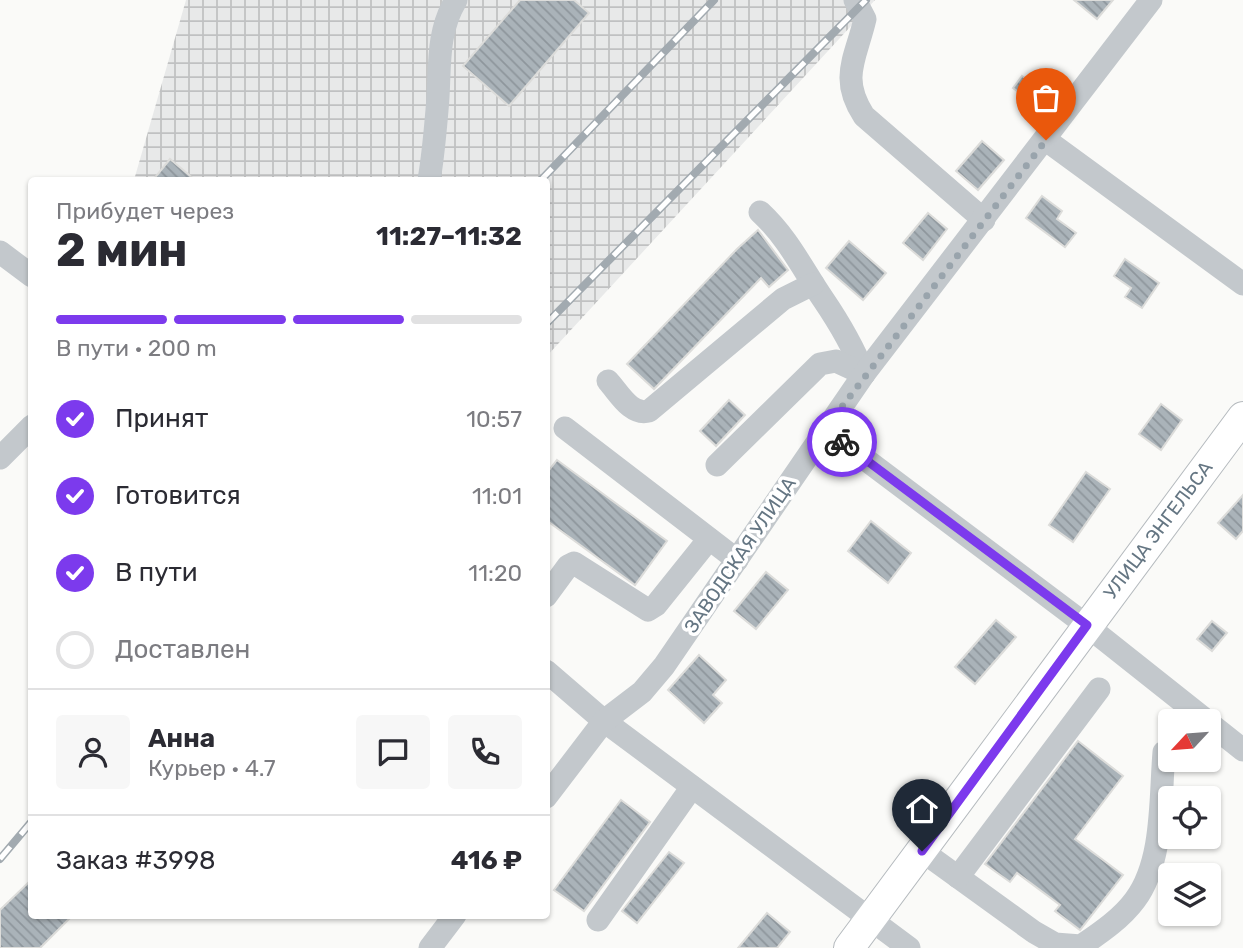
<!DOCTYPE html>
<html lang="ru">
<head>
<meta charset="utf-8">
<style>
	:root { --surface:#fff; --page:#f7f7f7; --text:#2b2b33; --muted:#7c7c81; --line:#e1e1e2; --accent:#7c3aed }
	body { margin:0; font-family:Rubik,sans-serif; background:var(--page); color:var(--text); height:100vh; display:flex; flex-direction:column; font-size:26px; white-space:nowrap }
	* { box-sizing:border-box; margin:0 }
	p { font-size:23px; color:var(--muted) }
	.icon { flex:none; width:38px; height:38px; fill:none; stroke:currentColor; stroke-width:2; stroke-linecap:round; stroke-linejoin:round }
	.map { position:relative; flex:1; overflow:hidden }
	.drawer { position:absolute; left:28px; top:177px; width:522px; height:742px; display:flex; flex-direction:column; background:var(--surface); border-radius:7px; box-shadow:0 2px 5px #0004 }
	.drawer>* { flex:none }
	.needle { width:46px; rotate:244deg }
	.buttons { position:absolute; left:1158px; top:709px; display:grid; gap:14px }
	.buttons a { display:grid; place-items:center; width:63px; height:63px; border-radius:7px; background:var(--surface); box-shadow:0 2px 5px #0004; font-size:35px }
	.pin { position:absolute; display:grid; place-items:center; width:60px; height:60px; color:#fff; margin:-72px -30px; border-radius:50% 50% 50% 0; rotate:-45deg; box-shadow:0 0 7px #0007 }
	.pin .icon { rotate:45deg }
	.courier { position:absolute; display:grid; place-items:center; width:70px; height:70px; margin:-35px; border:5px solid #7c3aed; border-radius:50%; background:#fff; color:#222; box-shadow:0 2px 9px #0007 }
	.overview em { font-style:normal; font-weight:700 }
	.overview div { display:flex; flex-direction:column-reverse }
	.overview { display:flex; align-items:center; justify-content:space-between; height:119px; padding:0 28px }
	h1 { font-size:46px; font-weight:700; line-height:52px }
	.bar { display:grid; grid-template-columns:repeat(4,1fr); gap:10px 7px; align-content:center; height:84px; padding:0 28px }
	.bar i { height:9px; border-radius:5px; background:var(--line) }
	.bar .selected { background:var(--accent) }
	.bar p { grid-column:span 4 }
	.line { display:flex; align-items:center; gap:18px; padding:0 28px; border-top:2px solid var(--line) }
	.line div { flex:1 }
	.round { display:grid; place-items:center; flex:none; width:74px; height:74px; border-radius:7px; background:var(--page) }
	ol { padding:0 28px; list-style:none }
	li { display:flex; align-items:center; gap:21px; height:77px }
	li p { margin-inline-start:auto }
	li .icon { padding:7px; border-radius:50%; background:var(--accent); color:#fff; stroke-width:4 }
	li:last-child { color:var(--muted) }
	li i { width:38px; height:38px; border:4px solid var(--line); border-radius:50% }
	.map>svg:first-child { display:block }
	.industrial { fill:url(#industrial-grid) }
	.building { fill:url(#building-back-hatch); stroke:#dcdcda; stroke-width:2 }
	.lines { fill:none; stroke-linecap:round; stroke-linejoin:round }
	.major-casing { stroke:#b5babe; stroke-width:32 }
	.minor { stroke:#c3c8cc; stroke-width:23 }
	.major { stroke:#fff; stroke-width:30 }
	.rail-casing { stroke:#a2aab0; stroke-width:8 }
	.rail { stroke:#fff; stroke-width:5; stroke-dasharray:16; stroke-linecap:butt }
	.done { stroke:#99a4ac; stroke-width:7; stroke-dasharray:0 12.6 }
	.route { stroke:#7c3aed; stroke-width:9 }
	.labels { text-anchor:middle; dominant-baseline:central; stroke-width:7; stroke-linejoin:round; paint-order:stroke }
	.street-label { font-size:19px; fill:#657683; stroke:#fff }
</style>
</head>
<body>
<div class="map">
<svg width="1243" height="948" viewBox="0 0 1243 948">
	<defs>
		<pattern id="industrial-grid" width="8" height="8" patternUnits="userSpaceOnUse" patternTransform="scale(1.75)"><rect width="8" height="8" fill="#e8e9e9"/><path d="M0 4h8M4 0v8" fill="none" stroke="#c0c1c2"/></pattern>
		<pattern id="building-back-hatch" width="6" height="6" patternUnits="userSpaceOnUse" patternTransform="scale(1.75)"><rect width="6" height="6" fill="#aab3b9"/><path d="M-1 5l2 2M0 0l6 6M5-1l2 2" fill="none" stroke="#8e969c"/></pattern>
	</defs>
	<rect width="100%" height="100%" fill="#fafaf8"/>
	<!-- industrial -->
	<polygon class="industrial" points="186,0 875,0 546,357 546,180 134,180"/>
	<!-- building -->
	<g class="building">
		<polygon points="520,0 574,0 589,13 509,106 463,66"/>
		<polygon points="1074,0 1113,0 1097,19"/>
		<polygon points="1022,76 1053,98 1043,111 1013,88"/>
		<polygon points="982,141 1004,160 978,190 956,171"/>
		<polygon points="170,159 195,180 153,180"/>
		<polygon points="1042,196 1062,211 1057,219 1076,233 1065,247 1026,218"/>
		<polygon points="928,213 947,229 923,260 903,243"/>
		<polygon points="758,230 788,270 769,287 761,278 654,389 627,364 737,249"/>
		<polygon points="849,241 886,273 863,300 826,268"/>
		<polygon points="1125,259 1159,283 1142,308 1125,297 1131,288 1114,276"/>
		<polygon points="729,400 745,415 716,446 700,431"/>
		<polygon points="1161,404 1182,420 1161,450 1139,434"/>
		<polygon points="557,460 667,541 635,585 546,520 546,474"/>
		<polygon points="1086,472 1110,489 1073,542 1049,525"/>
		<polygon points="1243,495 1243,531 1236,539 1218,523"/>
		<polygon points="871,521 911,553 888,583 848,551"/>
		<polygon points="766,572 788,590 756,629 734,611"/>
		<polygon points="996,620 1016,637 975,684 955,667"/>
		<polygon points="1212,621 1227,633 1212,651 1197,639"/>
		<polygon points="699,655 726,680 713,695 722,703 704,723 668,690"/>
		<polygon points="1078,741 1123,776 1075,839 1123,875 1080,930 1055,911 1060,905 1017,873 1010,882 985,864"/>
		<polygon points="621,800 650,822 584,911 554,890"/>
		<polygon points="669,852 684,863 637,923 622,911"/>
		<polygon points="32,879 32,915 73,915 40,948 0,948 0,910"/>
		<polygon points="767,913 790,932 777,948 738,948"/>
	</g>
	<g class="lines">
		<defs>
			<polyline id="major" points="849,948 1243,417"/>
		</defs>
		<!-- major casing -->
		<use href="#major" class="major-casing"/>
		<!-- minor -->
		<g class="minor">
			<path d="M 855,0 L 865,19 C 856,58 839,78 864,116 L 984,220"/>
			<polyline points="1046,140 1243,284"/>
			<path d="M 429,180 C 433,157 435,134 437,110 C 441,71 435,35 456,0"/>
			<path d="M 760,212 C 788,238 802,268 823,299 C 840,324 853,346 864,374"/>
			<polyline points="0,252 32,276"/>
			<path d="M 608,381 C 619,393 631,416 649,411 L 783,299 L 813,284"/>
			<polyline points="565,428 737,560"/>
			<polyline points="825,429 1086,625 1207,721"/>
			<polyline points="0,458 32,426"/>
			<polyline points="717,465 820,364 836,361 864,374"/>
			<polyline points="546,596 568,566 574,563 648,610 656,605 709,539"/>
			<polyline points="546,671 604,721 909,948"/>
			<polyline points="1209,723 1243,750"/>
			<polyline points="546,797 604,721 642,692 664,666 864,374 1151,0"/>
			<path d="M 922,851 L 1034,932 L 1055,944 L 1081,946 C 1100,933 1121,919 1135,900 C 1164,861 1160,798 1164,752"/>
			<polyline points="958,877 1099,689"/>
			<polyline points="598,920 692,787"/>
			<polyline points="430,948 455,915"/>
		</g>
		<!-- major -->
		<use href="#major" class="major"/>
		<defs>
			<g id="rail">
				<polyline points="541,180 714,0"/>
				<polyline points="546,324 866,0"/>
				<polyline points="0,859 32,821"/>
			</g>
		</defs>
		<!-- rail casing -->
		<use href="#rail" class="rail-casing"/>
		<!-- rail -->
		<use href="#rail" class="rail"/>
	</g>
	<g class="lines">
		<!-- done -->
		<polyline class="done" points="842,442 825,429 1046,140"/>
		<!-- route -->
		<polyline class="route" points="842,442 1087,625 922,851"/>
	</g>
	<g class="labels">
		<!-- street labels -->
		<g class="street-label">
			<text transform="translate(1158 530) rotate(-53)">УЛИЦА ЭНГЕЛЬСА</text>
			<text transform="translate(740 555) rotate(-56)">ЗАВОДСКАЯ УЛИЦА</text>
		</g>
	</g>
</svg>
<div class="buttons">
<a><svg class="needle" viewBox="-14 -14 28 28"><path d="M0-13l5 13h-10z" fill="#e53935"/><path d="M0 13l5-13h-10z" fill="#7c7c81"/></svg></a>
<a><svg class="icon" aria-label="locate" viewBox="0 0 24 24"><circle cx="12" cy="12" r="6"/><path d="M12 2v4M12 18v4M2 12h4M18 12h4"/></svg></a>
<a><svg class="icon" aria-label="layers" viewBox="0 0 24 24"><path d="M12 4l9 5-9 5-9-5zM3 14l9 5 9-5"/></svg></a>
</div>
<div class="pin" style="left:1046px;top:140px;background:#ea580c"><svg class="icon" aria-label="bag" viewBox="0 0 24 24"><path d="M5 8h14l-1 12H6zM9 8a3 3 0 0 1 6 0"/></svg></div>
<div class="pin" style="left:922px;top:851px;background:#1f2937"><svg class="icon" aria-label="home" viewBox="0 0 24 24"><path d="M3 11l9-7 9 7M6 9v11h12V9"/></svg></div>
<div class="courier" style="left:842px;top:442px"><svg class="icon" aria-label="bike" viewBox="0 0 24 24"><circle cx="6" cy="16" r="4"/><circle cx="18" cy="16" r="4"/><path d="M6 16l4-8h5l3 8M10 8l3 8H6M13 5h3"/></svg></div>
<section class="drawer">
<div class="overview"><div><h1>2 мин</h1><p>Прибудет через</p></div><em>11:27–11:32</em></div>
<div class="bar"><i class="selected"></i><i class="selected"></i><i class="selected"></i><i></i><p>В пути · 200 m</p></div>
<ol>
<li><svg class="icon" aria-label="check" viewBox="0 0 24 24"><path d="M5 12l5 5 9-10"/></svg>Принят<p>10:57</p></li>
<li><svg class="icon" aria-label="check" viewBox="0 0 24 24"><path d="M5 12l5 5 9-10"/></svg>Готовится<p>11:01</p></li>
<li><svg class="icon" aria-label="check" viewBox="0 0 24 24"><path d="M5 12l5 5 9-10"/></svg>В пути<p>11:20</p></li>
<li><i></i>Доставлен</li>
</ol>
<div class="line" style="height:126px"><a class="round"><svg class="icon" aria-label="person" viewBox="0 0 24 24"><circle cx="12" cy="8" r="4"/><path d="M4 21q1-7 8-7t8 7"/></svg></a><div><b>Анна</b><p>Курьер · 4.7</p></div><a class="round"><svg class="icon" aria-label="chat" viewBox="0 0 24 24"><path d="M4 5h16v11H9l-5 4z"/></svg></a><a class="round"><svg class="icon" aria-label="phone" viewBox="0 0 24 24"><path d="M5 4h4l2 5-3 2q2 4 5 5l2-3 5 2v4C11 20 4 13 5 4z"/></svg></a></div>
<div class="line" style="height:91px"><div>Заказ #3998</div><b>416 ₽</b></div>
</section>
</div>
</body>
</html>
